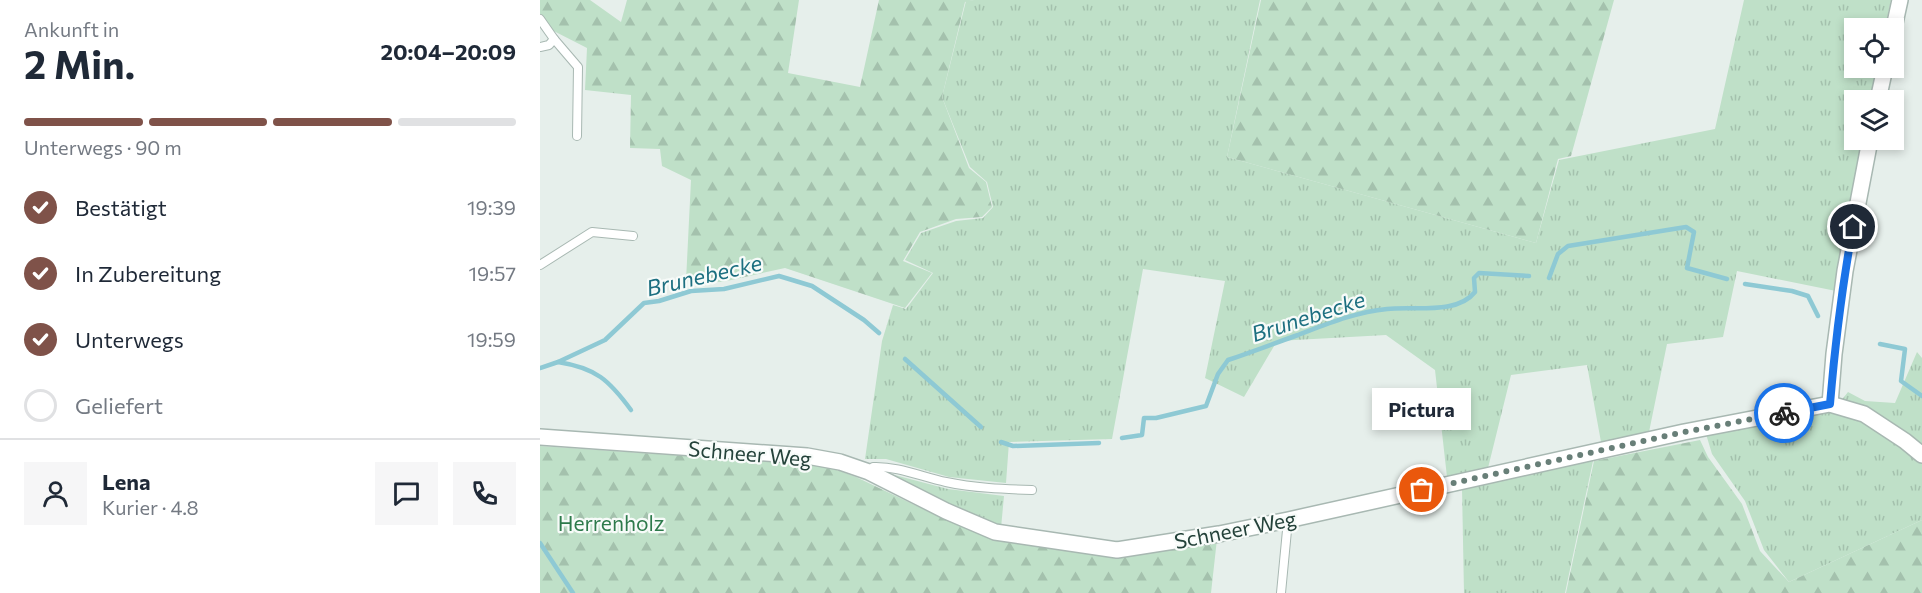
<!DOCTYPE html>
<html lang="de">
<head>
<meta charset="utf-8">
<style>
	:root { --surface:#fff; --page:#f6f6f7; --text:#1f2937; --muted:#747a83; --line:#e0e1e3; --accent:#7f5249 }
	body { margin:0; font-family:Commissioner,sans-serif; background:var(--page); color:var(--text); height:100vh; display:flex; flex-direction:column; font-size:22px; white-space:nowrap }
	* { box-sizing:border-box; margin:0 }
	p { font-size:20px; color:var(--muted) }
	.icon { flex:none; width:33px; height:33px; fill:none; stroke:currentColor; stroke-width:2; stroke-linecap:round; stroke-linejoin:round }
	.map { position:relative; flex:1; overflow:hidden }
	.details { display:flex; flex-direction:column; background:var(--surface); width:540px }
	.details>* { flex:none }
	.buttons { position:absolute; left:1304px; top:18px; display:grid; gap:12px }
	.buttons a { display:grid; place-items:center; width:60px; height:60px; border-radius:0px; background:var(--surface); box-shadow:0 3px 9px #0003; font-size:30px }
	.pin { position:absolute; display:grid; place-items:center; width:51px; height:51px; color:#fff; margin:-26px; border:3px solid #fff; border-radius:50%; box-shadow:0 2px 6px #0007 }
	.courier { position:absolute; display:grid; place-items:center; width:60px; height:60px; margin:-30px; border:4px solid #1a73e8; border-radius:50%; background:#fff; color:#222; box-shadow:0 2px 8px #0007 }
	.bubble { position:absolute; height:42px; border-radius:0px; background:var(--surface); box-shadow:0 3px 9px #0003; font-size:20px; font-weight:700; line-height:42px; text-align:center }
	.summary em { font-style:normal; font-weight:700 }
	.summary div { display:flex; flex-direction:column-reverse }
	.summary { display:flex; align-items:center; justify-content:space-between; height:102px; padding:0 24px }
	h1 { font-size:39px; font-weight:700; line-height:45px }
	.bar { display:grid; grid-template-columns:repeat(4,1fr); gap:9px 6px; align-content:center; height:72px; padding:0 24px }
	.bar i { height:8px; border-radius:4px; background:var(--line) }
	.bar .selected { background:var(--accent) }
	.bar p { grid-column:span 4 }
	.line { display:flex; align-items:center; gap:15px; padding:0 24px; border-top:2px solid var(--line) }
	.line div { flex:1 }
	.round { display:grid; place-items:center; flex:none; width:63px; height:63px; border-radius:0px; background:var(--page) }
	ol { padding:0 24px; list-style:none }
	li { display:flex; align-items:center; gap:18px; height:66px }
	li p { margin-inline-start:auto }
	li .icon { padding:6px; border-radius:50%; background:var(--accent); color:#fff; stroke-width:4 }
	li:last-child { color:var(--muted) }
	li i { width:33px; height:33px; border:3px solid var(--line); border-radius:50% }
	main { display:flex; flex:1; min-height:0 }
	.map>svg:first-child { display:block }
	.grass { fill:url(#grass-tufts) }
	.forest { fill:url(#forest-firs) }
	.lines { fill:none; stroke-linecap:round; stroke-linejoin:round }
	.stream { stroke:#8ec9d4; stroke-width:4.5 }
	.service-casing { stroke:#a8b8b2; stroke-width:10 }
	.minor-casing { stroke:#a8b8b2; stroke-width:18 }
	.service { stroke:#fff; stroke-width:8 }
	.minor { stroke:#fff; stroke-width:15 }
	.done { stroke:#687f78; stroke-width:6; stroke-dasharray:0 10.8 }
	.route { stroke:#1a73e8; stroke-width:8 }
	.labels { text-anchor:middle; dominant-baseline:central; stroke-width:4.5; stroke-linejoin:round; paint-order:stroke }
	.street-label { font-size:21px; fill:#24423a; stroke:#f7fbf9 }
	.park-label { font-size:21px; fill:#2d7a4b; stroke:#f7fbf9 }
	.water-label { font-size:22px; font-style:italic; fill:#1c6f80; stroke:#f7fbf9 }
</style>
</head>
<body>
<main>
<section class="details">
<div class="summary"><div><h1>2 Min.</h1><p>Ankunft in</p></div><em>20:04–20:09</em></div>
<div class="bar"><i class="selected"></i><i class="selected"></i><i class="selected"></i><i></i><p>Unterwegs · 90 m</p></div>
<ol>
<li><svg class="icon" aria-label="check" viewBox="0 0 24 24"><path d="M5 12l5 5 9-10"/></svg>Bestätigt<p>19:39</p></li>
<li><svg class="icon" aria-label="check" viewBox="0 0 24 24"><path d="M5 12l5 5 9-10"/></svg>In Zubereitung<p>19:57</p></li>
<li><svg class="icon" aria-label="check" viewBox="0 0 24 24"><path d="M5 12l5 5 9-10"/></svg>Unterwegs<p>19:59</p></li>
<li><i></i>Geliefert</li>
</ol>
<div class="line" style="height:108px"><a class="round"><svg class="icon" aria-label="person" viewBox="0 0 24 24"><circle cx="12" cy="8" r="4"/><path d="M4 21q1-7 8-7t8 7"/></svg></a><div><b>Lena</b><p>Kurier · 4.8</p></div><a class="round"><svg class="icon" aria-label="chat" viewBox="0 0 24 24"><path d="M4 5h16v11H9l-5 4z"/></svg></a><a class="round"><svg class="icon" aria-label="phone" viewBox="0 0 24 24"><path d="M5 4h4l2 5-3 2q2 4 5 5l2-3 5 2v4C11 20 4 13 5 4z"/></svg></a></div>
</section>
<div class="map">
<svg width="1382" height="593" viewBox="0 0 1382 593">
	<defs>
		<pattern id="grass-tufts" width="24" height="20" patternUnits="userSpaceOnUse" patternTransform="scale(1.5)"><rect width="24" height="20" fill="#bfe0c8"/><path d="M3 7l-1-3M5 7V3M7 7l1-3M15 17l-1-3M17 17v-4M19 17l1-3" fill="none" stroke="#a4c1ad"/></pattern>
		<pattern id="forest-firs" width="22" height="20" patternUnits="userSpaceOnUse" patternTransform="scale(1.5)"><rect width="22" height="20" fill="#bfe0c8"/><path d="M5 1l3.5 6h-7zM16 11l3.5 6h-7z" fill="#a4c1ad"/></pattern>
	</defs>
	<rect width="100%" height="100%" fill="#e6efeb"/>
	<!-- grass -->
	<g class="grass">
		<polygon points="434,0 720,0 687,157 996,243 1019,160 1175,129 1204,0 1351,0 1345,28 1314,28 1314,68 1337,68 1331,100 1314,100 1314,140 1324,140 1296,291 1197,271 1183,337 1127,344 1109,432 1061,442 1047,365 971,375 948,468 907,477 895,370 846,335 737,341 704,397 665,378 685,281 603,269 572,439 469,442 466,483 409,477 346,459 325,459 342,341 353,305 366,309 393,273 365,260 381,233 416,221 443,218 453,207 447,182 430,167 402,97 426,1"/>
		<polygon points="1377,352 1382,358 1382,520 1249,582 1224,550 1205,501 1172,454 1166,434 1271,415 1296,407 1308,392 1325,401 1355,403"/>
		<polygon points="1053,461 1025,593 924,593 922,488"/>
		<polygon points="338,473 347,473 408,489 464,496 461,528"/>
	</g>
	<!-- forest -->
	<g class="forest">
		<polygon points="0,0 50,0 81,22 87,0 259,0 248,73 320,87 339,0 434,0 425,2 402,97 429,168 446,182 452,207 442,217 416,219 380,232 363,261 392,273 365,308 245,268 182,282 146,281 151,180 122,166 120,149 90,148 91,95 45,90 47,48 0,24"/>
		<polygon points="721,0 1074,0 1031,156 1018,159 996,243 687,157"/>
		<polygon points="1160,440 1168,457 1202,504 1220,551 1249,582 1382,520 1382,593 1026,593 1054,461"/>
		<polygon points="0,446 266,464 297,470 316,477 404,519 454,538 576,557 677,539 671,593 0,593"/>
	</g>
	<g class="lines">
		<!-- stream -->
		<g class="stream">
			<polyline points="1009,278 1018,254 1028,246 1146,227 1154,232 1147,268 1187,279"/>
			<polyline points="1205,284 1252,291 1268,296 1278,316"/>
			<polyline points="1340,344 1365,349 1361,381 1382,396"/>
			<polyline points="365,359 441,427"/>
			<path d="M 18,362 C 56,368 69,380 91,410"/>
			<polyline points="0,368 18,362 65,340 104,303 119,301 151,291 184,289 239,276 272,286 324,320 339,333"/>
			<path d="M 582,438 L 602,435 L 604,418 L 616,418 L 666,406 L 678,374 L 688,360 C 712,352 735,343 758,335 C 787,324 816,312 847,309 C 874,306 917,315 935,292 L 934,278 L 939,273 L 989,276"/>
			<polyline points="461,442 473,446 559,443"/>
			<polyline points="0,543 33,593"/>
		</g>
		<defs>
			<g id="service">
				<polyline points="0,19 14,39 9,45 0,47"/>
				<polyline points="14,39 38,67 37,136"/>
				<polyline points="0,265 52,232 93,236"/>
				<path d="M 329,472 L 333,467 C 358,466 382,477 406,482 C 434,488 463,489 492,490"/>
				<polyline points="741,593 748,520"/>
			</g>
			<g id="minor">
				<polyline points="1353,32 1360,0"/>
				<polyline points="1338,100 1345,68"/>
				<polyline points="1290,404 1294,354 1305,271 1330,140"/>
				<polyline points="0,437 267,456 300,462 329,472 406,511 455,532 577,550 679,534 748,520 1144,432 1290,404 1324,414 1365,441 1382,455"/>
			</g>
		</defs>
		<!-- service casing -->
		<use href="#service" class="service-casing"/>
		<!-- minor casing -->
		<use href="#minor" class="minor-casing"/>
		<!-- service -->
		<use href="#service" class="service"/>
		<!-- minor -->
		<use href="#minor" class="minor"/>
	</g>
	<g class="lines">
		<!-- done -->
		<polyline class="done" points="882,490 1144,432 1244,413"/>
		<!-- route -->
		<path class="route" d="M 1244,413 L 1290,404 C 1295,345 1302,286 1313,227"/>
	</g>
	<g class="labels">
		<!-- street labels -->
		<g class="street-label">
			<text transform="translate(210 453) rotate(5)">Schneer Weg</text>
			<text transform="translate(695 529) rotate(-11)">Schneer Weg</text>
		</g>
		<!-- park labels -->
		<g class="park-label">
			<text x="71" y="522">Herrenholz</text>
		</g>
		<!-- water labels -->
		<g class="water-label">
			<text transform="translate(164 275) rotate(-13)">Brunebecke</text>
			<text transform="translate(768 316) rotate(-18)">Brunebecke</text>
		</g>
	</g>
</svg>
<div class="buttons">
<a><svg class="icon" aria-label="locate" viewBox="0 0 24 24"><circle cx="12" cy="12" r="6"/><path d="M12 2v4M12 18v4M2 12h4M18 12h4"/></svg></a>
<a><svg class="icon" aria-label="layers" viewBox="0 0 24 24"><path d="M12 4l9 5-9 5-9-5zM3 14l9 5 9-5"/></svg></a>
</div>
<div class="pin" style="left:882px;top:490px;background:#ea580c"><svg class="icon" aria-label="bag" viewBox="0 0 24 24"><path d="M5 8h14l-1 12H6zM9 8a3 3 0 0 1 6 0"/></svg></div>
<div class="pin" style="left:1313px;top:227px;background:#1f2937"><svg class="icon" aria-label="home" viewBox="0 0 24 24"><path d="M3 11l9-7 9 7M6 9v11h12V9"/></svg></div>
<div class="courier" style="left:1244px;top:413px"><svg class="icon" aria-label="bike" viewBox="0 0 24 24"><circle cx="6" cy="16" r="4"/><circle cx="18" cy="16" r="4"/><path d="M6 16l4-8h5l3 8M10 8l3 8H6M13 5h3"/></svg></div>
<div class="bubble" style="left:832px;top:388px;width:99px">Pictura</div>
</div>
</main>
</body>
</html>
